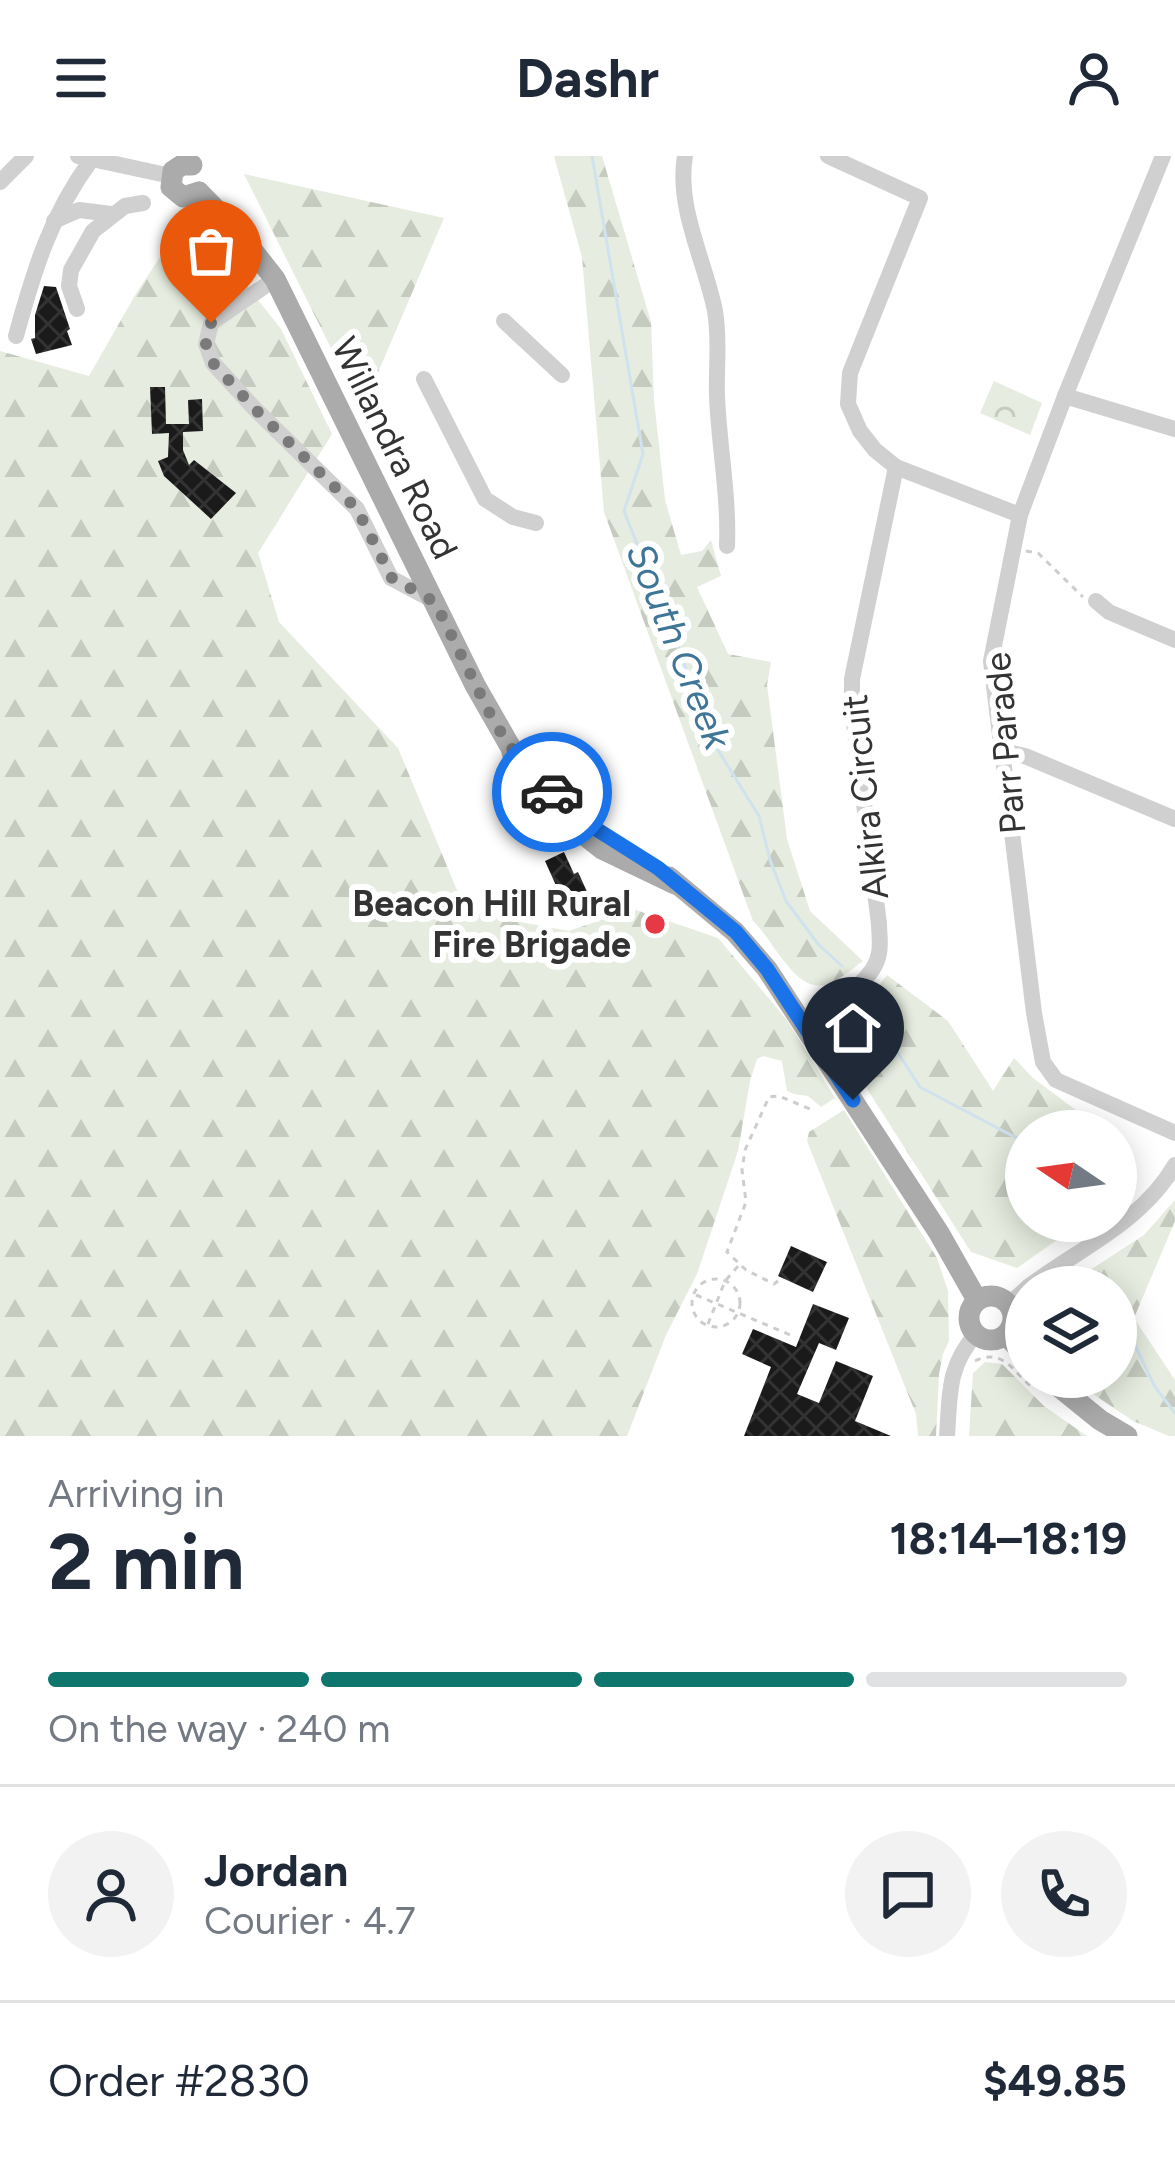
<!DOCTYPE html>
<html lang="en">
<head>
<meta charset="utf-8">
<style>
	:root { --surface:#fff; --page:#f2f2f3; --text:#1f2937; --muted:#747a83; --line:#e0e1e3; --accent:#0f766e }
	body { margin:0; font-family:Figtree,sans-serif; background:var(--page); color:var(--text); height:100vh; display:flex; flex-direction:column; font-size:45px; white-space:nowrap }
	* { box-sizing:border-box; margin:0 }
	p { font-size:39px; color:var(--muted) }
	.icon { flex:none; width:66px; height:66px; fill:none; stroke:currentColor; stroke-width:2; stroke-linecap:round; stroke-linejoin:round }
	.map { position:relative; height:1280px; overflow:hidden }
	.panel { display:flex; flex-direction:column; background:var(--surface); flex:1 }
	.panel>* { flex:none }
	.needle { width:78px; rotate:283deg }
	.fabs { position:absolute; left:1005px; top:954px; display:grid; gap:24px }
	.fabs a { display:grid; place-items:center; width:132px; height:132px; border-radius:50%; background:var(--surface); box-shadow:0 6px 30px #0003; font-size:60px }
	.pin { position:absolute; display:grid; place-items:center; width:102px; height:102px; color:#fff; margin:-123px -51px; border-radius:50% 50% 50% 0; rotate:-45deg; box-shadow:0 0 12px #0007 }
	.pin .icon { rotate:45deg }
	.courier { position:absolute; display:grid; place-items:center; width:120px; height:120px; margin:-60px; border:9px solid #1a73e8; border-radius:50%; background:#fff; color:#222; box-shadow:0 3px 15px #0007 }
	.head em { font-style:normal; font-weight:700 }
	.head div { display:flex; flex-direction:column-reverse }
	.head { display:flex; align-items:center; justify-content:space-between; height:204px; padding:0 48px }
	h1 { font-size:78px; font-weight:700; line-height:90px }
	.bar { display:grid; grid-template-columns:repeat(4,1fr); gap:18px 12px; align-content:center; height:144px; padding:0 48px }
	.bar i { height:15px; border-radius:9px; background:var(--line) }
	.bar .on { background:var(--accent) }
	.bar p { grid-column:span 4 }
	.line { display:flex; align-items:center; gap:30px; padding:0 48px; border-top:3px solid var(--line) }
	.line div { flex:1 }
	.round { display:grid; place-items:center; flex:none; width:126px; height:126px; border-radius:63px; background:var(--page) }
	header { display:flex; justify-content:space-between; align-items:center; height:156px; padding:0 48px; background:var(--surface); font-size:54px; font-weight:700 }
	.map>svg:first-child { display:block }
	.forest { fill:url(#forest-firs) }
	.park { fill:url(#park-crowns) }
	.lines { fill:none; stroke-linecap:round; stroke-linejoin:round }
	.stream { stroke:#cfe2ee; stroke-width:3 }
	.building { fill:url(#building-cross-hatch) }
	.path { stroke:#cdcdcd; stroke-width:3; stroke-dasharray:6 6; stroke-linecap:butt }
	.minor { stroke:#d0d0d0; stroke-width:16 }
	.major { stroke:#ababab; stroke-width:21 }
	.done { stroke:#7a7a7a; stroke-width:12; stroke-dasharray:0 21.6 }
	.route { stroke:#1a73e8; stroke-width:15 }
	.poi-dot { fill:#e63946; stroke:#fff; stroke-width:4.5 }
	.labels { text-anchor:middle; dominant-baseline:central; stroke-width:12; stroke-linejoin:round; paint-order:stroke }
	.street-label { font-size:36px; fill:#333; stroke:#fff }
	.poi-label { font-size:36px; font-weight:bold; fill:#333; stroke:#fff; text-anchor:end }
	.water-label { font-size:39px; font-style:italic; fill:#3f7597; stroke:#fff }
</style>
</head>
<body>
<header><svg class="icon" aria-label="menu" viewBox="0 0 24 24"><path d="M4 6h16M4 12h16M4 18h16"/></svg>Dashr<svg class="icon" aria-label="person" viewBox="0 0 24 24"><circle cx="12" cy="8" r="4"/><path d="M4 21q1-7 8-7t8 7"/></svg></header>
<div class="map">
<svg width="1175" height="1280" viewBox="0 0 1175 1280">
	<defs>
		<pattern id="forest-firs" width="22" height="20" patternUnits="userSpaceOnUse" patternTransform="scale(3)"><rect width="22" height="20" fill="#e6ecdf"/><path d="M5 1l3.5 6h-7zM16 11l3.5 6h-7z" fill="#c6cbc0"/></pattern>
		<pattern id="park-crowns" width="20" height="18" patternUnits="userSpaceOnUse" patternTransform="scale(3)"><rect width="20" height="18" fill="#e6ecdf"/><path d="M2 6a3 3 0 1 1 6 0M12 15a3 3 0 1 1 6 0" fill="none" stroke="#c6cbc0"/></pattern>
		<pattern id="building-cross-hatch" width="8" height="8" patternUnits="userSpaceOnUse" patternTransform="scale(3)"><rect width="8" height="8" fill="#1a1a1a"/><path d="M0 0l8 8M0 8l8-8" fill="none" stroke="#333"/></pattern>
	</defs>
	<rect width="100%" height="100%" fill="#fff"/>
	<!-- forest -->
	<g class="forest">
		<path d="M 554,0 L 602,0 L 651,166 L 654,244 L 665,344 L 681,399 L 702,395 L 711,384 L 721,420 L 697,431 L 728,498 L 771,506 L 767,529 L 787,683 L 810,755 L 863,805 C 853,812 842,822 831,827 C 797,843 774,784 753,765 L 604,356 L 582,101 Z"/>
		<polygon points="244,18 444,62 362,254"/>
		<polygon points="189,57 281,173 332,278 258,397 279,466 398,592 466,756 569,775 633,753 718,782 787,864 835,942 821,951 808,940 794,938 787,935 782,905 763,900 757,903 750,925 738,995 697,1118 666,1179 627,1280 0,1280 0,195 89,220 137,136"/>
		<polygon points="887,819 948,865 993,935 1014,902 1033,922 1104,975 1026,975 1026,1065 1084,1065 1017,1112 971,1096 834,881 832,866 843,854 871,840"/>
		<polygon points="844,954 937,1102 948,1135 949,1185 943,1198 939,1218 936,1280 918,1280 916,1258 807,985 809,976"/>
		<polygon points="1175,1044 1175,1065 1134,1162 1175,1224 1175,1280 1169,1280 1133,1265 1068,1221 1116,1221 1116,1131 1064,1131 1144,1079"/>
		<polygon points="985,1206 1002,1208 1044,1250 1087,1280 969,1280 973,1217"/>
	</g>
	<!-- park -->
	<polygon class="park" points="994,225 1042,247 1030,279 980,257"/>
	<g class="lines">
		<!-- stream -->
		<g class="stream">
			<polyline points="592,0 643,298 624,355 718,594 759,660 770,704 786,745 818,788 842,810"/>
			<polyline points="869,852 920,931 1026,987"/>
			<polyline points="1099,1116 1107,1131"/>
			<polyline points="1116,1150 1155,1231 1175,1257"/>
		</g>
	</g>
	<!-- building -->
	<g class="building">
		<polygon points="44,130 56,131 70,173 67,175 72,189 36,198 31,183 35,182 35,159"/>
		<polygon points="150,231 165,231 166,268 189,268 188,244 202,243 203,275 183,276 183,294 189,309 194,304 236,337 211,363 164,320 158,305 168,301 169,277 152,278"/>
		<polygon points="564,696 574,718 578,716 595,753 571,763 545,705"/>
		<polygon points="791,1090 827,1106 813,1136 778,1120"/>
		<polygon points="813,1148 849,1162 836,1194 819,1187 797,1238 819,1247 836,1205 873,1220 855,1265 891,1280 744,1280 771,1211 742,1198 753,1173 796,1191"/>
	</g>
	<g class="lines">
		<!-- path -->
		<g class="path">
			<polyline points="1026,395 1038,397 1083,441"/>
			<circle cx="716" cy="1147" r="24"/>
			<polyline points="778,1125 774,1128 746,1114 727,1096 746,1046 742,1014 745,994 769,941 779,940 810,953"/>
			<polyline points="696,1139 795,1181"/>
			<polyline points="708,1168 725,1125 739,1109"/>
			<path d="M 975,1205 C 1003,1191 1013,1216 1034,1233"/>
		</g>
		<!-- minor -->
		<g class="minor">
			<polyline points="78,0 171,20"/>
			<path d="M 685,0 C 676,51 705,105 715,155 C 720,183 716,212 717,240 C 719,290 729,339 727,390"/>
			<polyline points="828,0 920,42 850,217 848,248 860,275 875,294 896,311 1020,359"/>
			<polyline points="1163,0 1065,240 1020,359 991,505 1034,857 1043,906 1056,924 1175,977"/>
			<polyline points="0,26 26,0"/>
			<polyline points="54,65 79,54 111,58"/>
			<polyline points="275,123 211,167 206,188 213,207 255,253 357,353 391,422 434,445"/>
			<polyline points="77,153 69,130 71,114 93,75 125,50 143,47"/>
			<polyline points="504,165 562,219"/>
			<path d="M 16,180 C 34,114 51,58 92,3"/>
			<polyline points="424,223 485,343 513,361 536,367"/>
			<polyline points="1065,240 1175,273"/>
			<polyline points="1096,445 1109,456 1175,484"/>
			<polyline points="1003,595 1025,600 1175,663"/>
			<path d="M 801,865 C 826,849 874,830 879,797 C 881,788 879,777 879,768 L 852,551 L 852,523 L 896,311"/>
			<path d="M 1028,1131 C 1080,1092 1141,1067 1175,1009"/>
			<polyline points="1009,1148 1026,1133"/>
			<path d="M 947,1280 C 950,1239 947,1211 976,1178"/>
		</g>
		<!-- major -->
		<g class="major">
			<polyline points="192,9 182,9 173,15 171,31 183,41 199,36"/>
			<polyline points="199,36 239,77 275,123 475,529 511,592 516,612 549,651 602,693 675,728"/>
			<polyline points="669,721 735,776 767,813 939,1077 977,1144"/>
			<circle cx="991" cy="1162" r="22"/>
			<polyline points="1006,1179 1026,1200"/>
			<polyline points="1047,1221 1100,1264 1127,1280"/>
		</g>
	</g>
	<g class="lines">
		<!-- done -->
		<polyline class="done" points="211,167 206,188 213,207 255,253 357,353 392,422 435,446 493,564 511,592 524,603 552,636"/>
		<!-- route -->
		<polyline class="route" points="552,636 585,666 658,712 736,776 767,813 853,944"/>
	</g>
	<!-- markers -->
	<circle class="poi-dot" cx="655" cy="768" r="12"/>
	<g class="labels">
		<!-- street labels -->
		<g class="street-label">
			<text transform="translate(395 292) rotate(64)">Willandra Road</text>
			<text transform="translate(1005 587) rotate(-95)">Parr Parade</text>
			<text transform="translate(865 641) rotate(-96)">Alkira Circuit</text>
		</g>
		<!-- poi labels -->
		<g class="poi-label">
			<text x="631" y="747">Beacon Hill Rural<tspan x="631" dy="41">Fire Brigade</tspan></text>
		</g>
		<!-- water labels -->
		<g class="water-label">
			<text transform="translate(679 490) rotate(68)">South Creek</text>
		</g>
	</g>
</svg>
<div class="fabs">
<a><svg class="needle" viewBox="-14 -14 28 28"><path d="M0-13l5 13h-10z" fill="#e53935"/><path d="M0 13l5-13h-10z" fill="#747a83"/></svg></a>
<a><svg class="icon" aria-label="layers" viewBox="0 0 24 24"><path d="M12 4l9 5-9 5-9-5zM3 14l9 5 9-5"/></svg></a>
</div>
<div class="pin" style="left:211px;top:167px;background:#ea580c"><svg class="icon" aria-label="bag" viewBox="0 0 24 24"><path d="M5 8h14l-1 12H6zM9 8a3 3 0 0 1 6 0"/></svg></div>
<div class="pin" style="left:853px;top:944px;background:#1f2937"><svg class="icon" aria-label="home" viewBox="0 0 24 24"><path d="M3 11l9-7 9 7M6 9v11h12V9"/></svg></div>
<div class="courier" style="left:552px;top:636px"><svg class="icon" aria-label="car" viewBox="0 0 24 24"><path d="M5 17H2v-5l4-1 3-4h7l3 4 3 1v5h-3M9 17h6M6 11h13"/><circle cx="7" cy="17" r="2"/><circle cx="17" cy="17" r="2"/></svg></div>
</div>
<section class="panel">
<div class="head"><div><h1>2 min</h1><p>Arriving in</p></div><em>18:14–18:19</em></div>
<div class="bar"><i class="on"></i><i class="on"></i><i class="on"></i><i></i><p>On the way · 240 m</p></div>
<div class="line" style="height:216px"><a class="round"><svg class="icon" aria-label="person" viewBox="0 0 24 24"><circle cx="12" cy="8" r="4"/><path d="M4 21q1-7 8-7t8 7"/></svg></a><div><b>Jordan</b><p>Courier · 4.7</p></div><a class="round"><svg class="icon" aria-label="chat" viewBox="0 0 24 24"><path d="M4 5h16v11H9l-5 4z"/></svg></a><a class="round"><svg class="icon" aria-label="phone" viewBox="0 0 24 24"><path d="M5 4h4l2 5-3 2q2 4 5 5l2-3 5 2v4C11 20 4 13 5 4z"/></svg></a></div>
<div class="line" style="height:156px"><div>Order #2830</div><b>$49.85</b></div>
</section>
</body>
</html>
